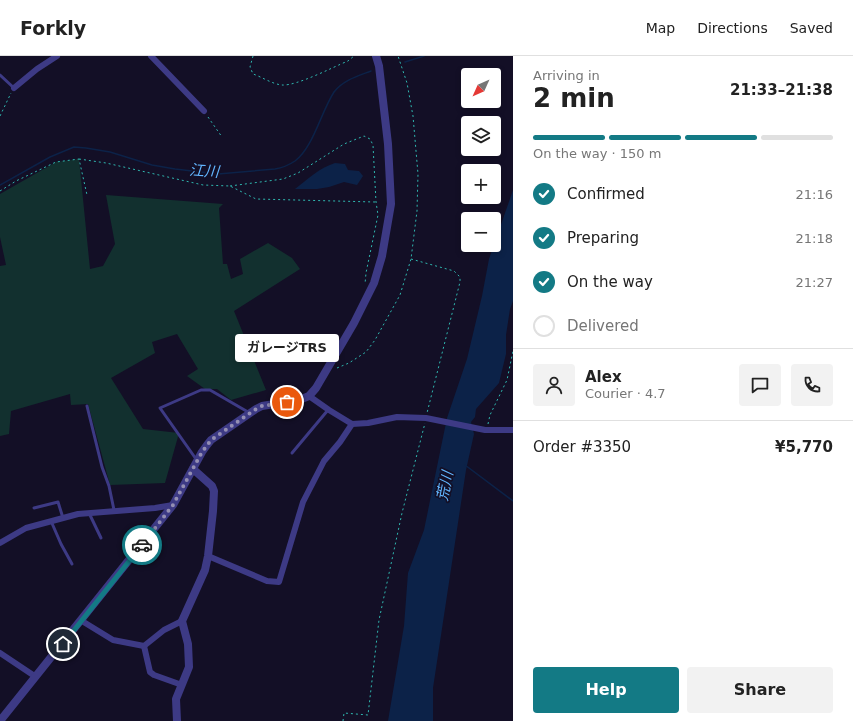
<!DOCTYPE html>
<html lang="en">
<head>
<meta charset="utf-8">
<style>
	:root { --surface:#fff; --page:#f2f2f2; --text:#222; --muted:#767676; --line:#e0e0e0; --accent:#137a85 }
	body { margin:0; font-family:"DejaVu Sans","Noto Sans JP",sans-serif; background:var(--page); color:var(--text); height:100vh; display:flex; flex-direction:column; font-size:15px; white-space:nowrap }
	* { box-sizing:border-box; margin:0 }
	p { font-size:13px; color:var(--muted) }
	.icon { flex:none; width:22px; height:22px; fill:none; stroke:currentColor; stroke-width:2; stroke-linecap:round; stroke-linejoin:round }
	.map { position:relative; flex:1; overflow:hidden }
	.side { display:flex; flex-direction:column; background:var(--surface); width:340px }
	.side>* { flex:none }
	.needle { width:26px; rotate:225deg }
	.tools { position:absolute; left:461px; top:12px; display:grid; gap:8px }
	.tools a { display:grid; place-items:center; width:40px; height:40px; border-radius:4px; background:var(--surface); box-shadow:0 2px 6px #0003; font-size:20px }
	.pin { position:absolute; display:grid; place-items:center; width:34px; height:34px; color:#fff; margin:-17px; border:2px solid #fff; border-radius:50%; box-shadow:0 1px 4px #0007 }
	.courier { position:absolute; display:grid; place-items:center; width:40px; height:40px; margin:-20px; border:3px solid #137a85; border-radius:50%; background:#fff; color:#222; box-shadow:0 1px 5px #0007 }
	.bubble { position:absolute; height:28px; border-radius:4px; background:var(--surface); box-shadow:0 2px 6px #0003; font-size:13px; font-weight:700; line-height:28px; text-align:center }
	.overview em { font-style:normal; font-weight:700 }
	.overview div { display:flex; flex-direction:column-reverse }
	.overview { display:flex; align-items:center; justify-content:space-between; height:68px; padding:0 20px }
	h1 { font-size:26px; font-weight:700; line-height:30px }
	.bar { display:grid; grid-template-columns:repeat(4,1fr); gap:6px 4px; align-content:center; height:48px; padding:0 20px }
	.bar i { height:5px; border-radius:3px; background:var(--line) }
	.bar .active { background:var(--accent) }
	.bar p { grid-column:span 4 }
	.line { display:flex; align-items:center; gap:10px; padding:0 20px; border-top:1px solid var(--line) }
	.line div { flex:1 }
	.round { display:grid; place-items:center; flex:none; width:42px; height:42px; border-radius:4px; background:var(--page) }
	ol { padding:0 20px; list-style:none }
	li { display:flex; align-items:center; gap:12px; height:44px }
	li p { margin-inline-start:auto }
	li .icon { padding:4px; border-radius:50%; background:var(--accent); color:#fff; stroke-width:4 }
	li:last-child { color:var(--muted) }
	li i { width:22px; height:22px; border:2px solid var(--line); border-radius:50% }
	.primary-button { display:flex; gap:8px; margin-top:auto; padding:8px 20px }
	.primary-button a { flex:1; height:46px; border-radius:4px; background:var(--accent); color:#fff; font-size:16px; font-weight:700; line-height:46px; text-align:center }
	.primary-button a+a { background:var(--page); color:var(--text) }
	header { display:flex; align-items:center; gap:24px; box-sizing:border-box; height:56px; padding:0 20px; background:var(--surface); border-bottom:1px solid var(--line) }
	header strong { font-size:19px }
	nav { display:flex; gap:22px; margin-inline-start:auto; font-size:14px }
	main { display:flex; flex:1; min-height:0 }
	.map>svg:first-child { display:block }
	.green { fill:#12302f }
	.water { fill:#0c2248 }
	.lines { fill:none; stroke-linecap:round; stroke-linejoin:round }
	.stream { stroke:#0c2248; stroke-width:1.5 }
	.path { stroke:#2fb8b0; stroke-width:1; stroke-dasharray:2 3; stroke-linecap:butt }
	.service { stroke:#3d3a85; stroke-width:3 }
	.minor { stroke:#3d3a85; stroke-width:6 }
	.tertiary { stroke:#3d3a85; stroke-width:8 }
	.done { stroke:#948fb3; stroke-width:4; stroke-dasharray:0 7.2 }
	.route { stroke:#137a85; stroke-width:5 }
	.labels { text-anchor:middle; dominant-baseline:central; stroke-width:3.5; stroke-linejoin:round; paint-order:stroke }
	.water-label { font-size:15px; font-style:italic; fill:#62b6ff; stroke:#130f26 }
</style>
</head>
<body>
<header>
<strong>Forkly</strong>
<nav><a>Map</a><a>Directions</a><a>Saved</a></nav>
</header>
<main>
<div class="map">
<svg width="513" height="665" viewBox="0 0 513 665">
	<rect width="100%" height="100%" fill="#130f26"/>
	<!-- green -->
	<polygon class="green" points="79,103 90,213 103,210 115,188 106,139 223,148 219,152 223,208 227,208 231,223 243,218 240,203 268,187 292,202 300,213 234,255 266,334 231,344 217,333 205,333 187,320 198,313 177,278 152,286 155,297 111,322 143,373 179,377 165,427 110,429 88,348 71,349 70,338 11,355 9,378 0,380 0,210 6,209 0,181 0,138 56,106"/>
	<!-- water -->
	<g class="water">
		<path d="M 335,107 L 345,108 L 348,114 L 359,115 L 363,120 L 357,129 L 344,126 L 329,131 L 317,133 L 295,133 C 308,123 319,112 335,107 Z"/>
		<polygon points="513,134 513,245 510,253 506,279 506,298 499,327 476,353 475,361 471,366 474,378 466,414 433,632 433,665 388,665 404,570 408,517 424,474 447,362 467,303 482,240 489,203"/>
	</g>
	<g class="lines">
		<!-- stream -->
		<g class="stream">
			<polyline points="405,6 424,0"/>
			<path d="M 0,129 L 50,101 L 74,91 L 86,92 L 110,96 L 152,109 L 175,113 L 218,118 L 275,113 C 281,112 289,109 295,105 C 313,92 321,56 334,36 C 343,24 358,20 371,15"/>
			<polyline points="465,409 513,445"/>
		</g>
		<!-- path -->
		<g class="path">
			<path d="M 253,0 L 250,11 L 253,18 C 262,21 272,28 282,29 C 297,30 333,11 348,5 L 354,0"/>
			<polyline points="0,60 11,37"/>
			<polyline points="208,61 222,81"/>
			<polyline points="79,103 106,107 203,129 230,130 256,143 375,146"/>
			<polyline points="230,130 283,123 298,117 344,88 364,80 370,83 373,89 376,146 378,159 366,217 365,228"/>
			<polyline points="0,135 16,125 56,106 79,103 87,139"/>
			<polyline points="411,203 454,215 460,221 460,226 427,357"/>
			<polyline points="337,312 349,307 366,296 375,284 400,239 411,203 417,155 418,118 413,60 407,27 398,0"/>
			<polyline points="488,368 490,359 507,324 513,295"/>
			<polyline points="343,665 344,657 368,659 379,564 402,457 425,367"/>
		</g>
		<!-- service -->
		<g class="service">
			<polyline points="0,19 14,32"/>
			<polyline points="87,350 102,411 109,430 114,454"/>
			<polyline points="292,397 328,354"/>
			<polyline points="196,403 160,352 201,334 210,334 248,356"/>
			<polyline points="34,452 58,446 63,462"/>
			<polyline points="89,457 101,482"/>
			<polyline points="51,465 61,488 72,508"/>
		</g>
		<!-- minor -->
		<g class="minor">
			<polyline points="151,0 204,55"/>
			<polyline points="14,32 37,13 57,0"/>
			<polyline points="309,340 329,354 352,368 368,367 397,361 426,362 485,374 513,374"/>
			<polyline points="0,487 26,472 78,458 155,452 173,449"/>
			<polyline points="208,500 267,525 279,526 303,446 324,405 340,386 352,368"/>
			<polyline points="82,565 113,584 144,590"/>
			<polyline points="144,590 150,616 154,619 182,629"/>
			<polyline points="144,590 164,574 182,565"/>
			<polyline points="0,597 36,621"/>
		</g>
		<!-- tertiary -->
		<g class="tertiary">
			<polyline points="0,665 173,449 202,396 207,389 211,384 256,353 262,350 299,344 309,340 316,332 354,267 374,227 382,200 391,148 388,88 379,10 376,0"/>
			<polyline points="177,665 176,643 189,611 188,588 182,565 205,514 208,500 213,455 214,435 212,430 193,413"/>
		</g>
	</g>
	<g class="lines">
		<!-- done -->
		<polyline class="done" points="142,489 173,449 202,396 211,384 256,353 262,350 287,346"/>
		<!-- route -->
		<polyline class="route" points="63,588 142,489"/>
	</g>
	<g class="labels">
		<!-- water labels -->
		<g class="water-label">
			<text transform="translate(204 115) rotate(4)">江川</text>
			<text transform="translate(445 430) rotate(-79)">荒川</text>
		</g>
	</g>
</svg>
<div class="tools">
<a><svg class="needle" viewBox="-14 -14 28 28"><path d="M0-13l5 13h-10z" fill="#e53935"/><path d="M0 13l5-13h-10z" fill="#767676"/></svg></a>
<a><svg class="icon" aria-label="layers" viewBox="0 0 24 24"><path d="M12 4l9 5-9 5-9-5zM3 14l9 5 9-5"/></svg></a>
<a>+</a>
<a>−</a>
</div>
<div class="pin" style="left:287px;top:346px;background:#ea580c"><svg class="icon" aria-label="bag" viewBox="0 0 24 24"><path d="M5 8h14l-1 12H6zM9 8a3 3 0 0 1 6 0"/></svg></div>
<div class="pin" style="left:63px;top:588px;background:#1f2937"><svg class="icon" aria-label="home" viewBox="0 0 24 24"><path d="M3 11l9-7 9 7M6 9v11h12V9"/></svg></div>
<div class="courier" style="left:142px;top:489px"><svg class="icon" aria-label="car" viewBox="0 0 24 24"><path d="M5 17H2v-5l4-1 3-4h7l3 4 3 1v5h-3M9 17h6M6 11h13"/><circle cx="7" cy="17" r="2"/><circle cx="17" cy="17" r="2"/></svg></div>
<div class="bubble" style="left:235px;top:278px;width:104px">ガレージTRS</div>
</div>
<section class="side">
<div class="overview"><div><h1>2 min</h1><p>Arriving in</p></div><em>21:33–21:38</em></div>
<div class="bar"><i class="active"></i><i class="active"></i><i class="active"></i><i></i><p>On the way · 150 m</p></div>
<ol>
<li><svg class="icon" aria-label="check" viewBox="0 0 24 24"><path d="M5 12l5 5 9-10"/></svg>Confirmed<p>21:16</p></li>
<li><svg class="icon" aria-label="check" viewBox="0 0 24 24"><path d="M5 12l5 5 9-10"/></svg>Preparing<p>21:18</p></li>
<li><svg class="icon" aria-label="check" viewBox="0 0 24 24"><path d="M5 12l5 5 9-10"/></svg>On the way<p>21:27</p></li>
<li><i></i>Delivered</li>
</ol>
<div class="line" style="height:72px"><a class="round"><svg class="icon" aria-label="person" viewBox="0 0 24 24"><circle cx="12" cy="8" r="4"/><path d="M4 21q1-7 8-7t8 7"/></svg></a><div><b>Alex</b><p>Courier · 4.7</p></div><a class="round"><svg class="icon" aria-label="chat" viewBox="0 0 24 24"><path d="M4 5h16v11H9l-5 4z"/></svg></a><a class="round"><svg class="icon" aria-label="phone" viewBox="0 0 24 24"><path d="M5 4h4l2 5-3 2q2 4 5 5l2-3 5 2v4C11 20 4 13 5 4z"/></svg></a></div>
<div class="line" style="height:52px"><div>Order #3350</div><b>¥5,770</b></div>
<div class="primary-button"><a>Help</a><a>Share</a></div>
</section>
</main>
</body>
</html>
